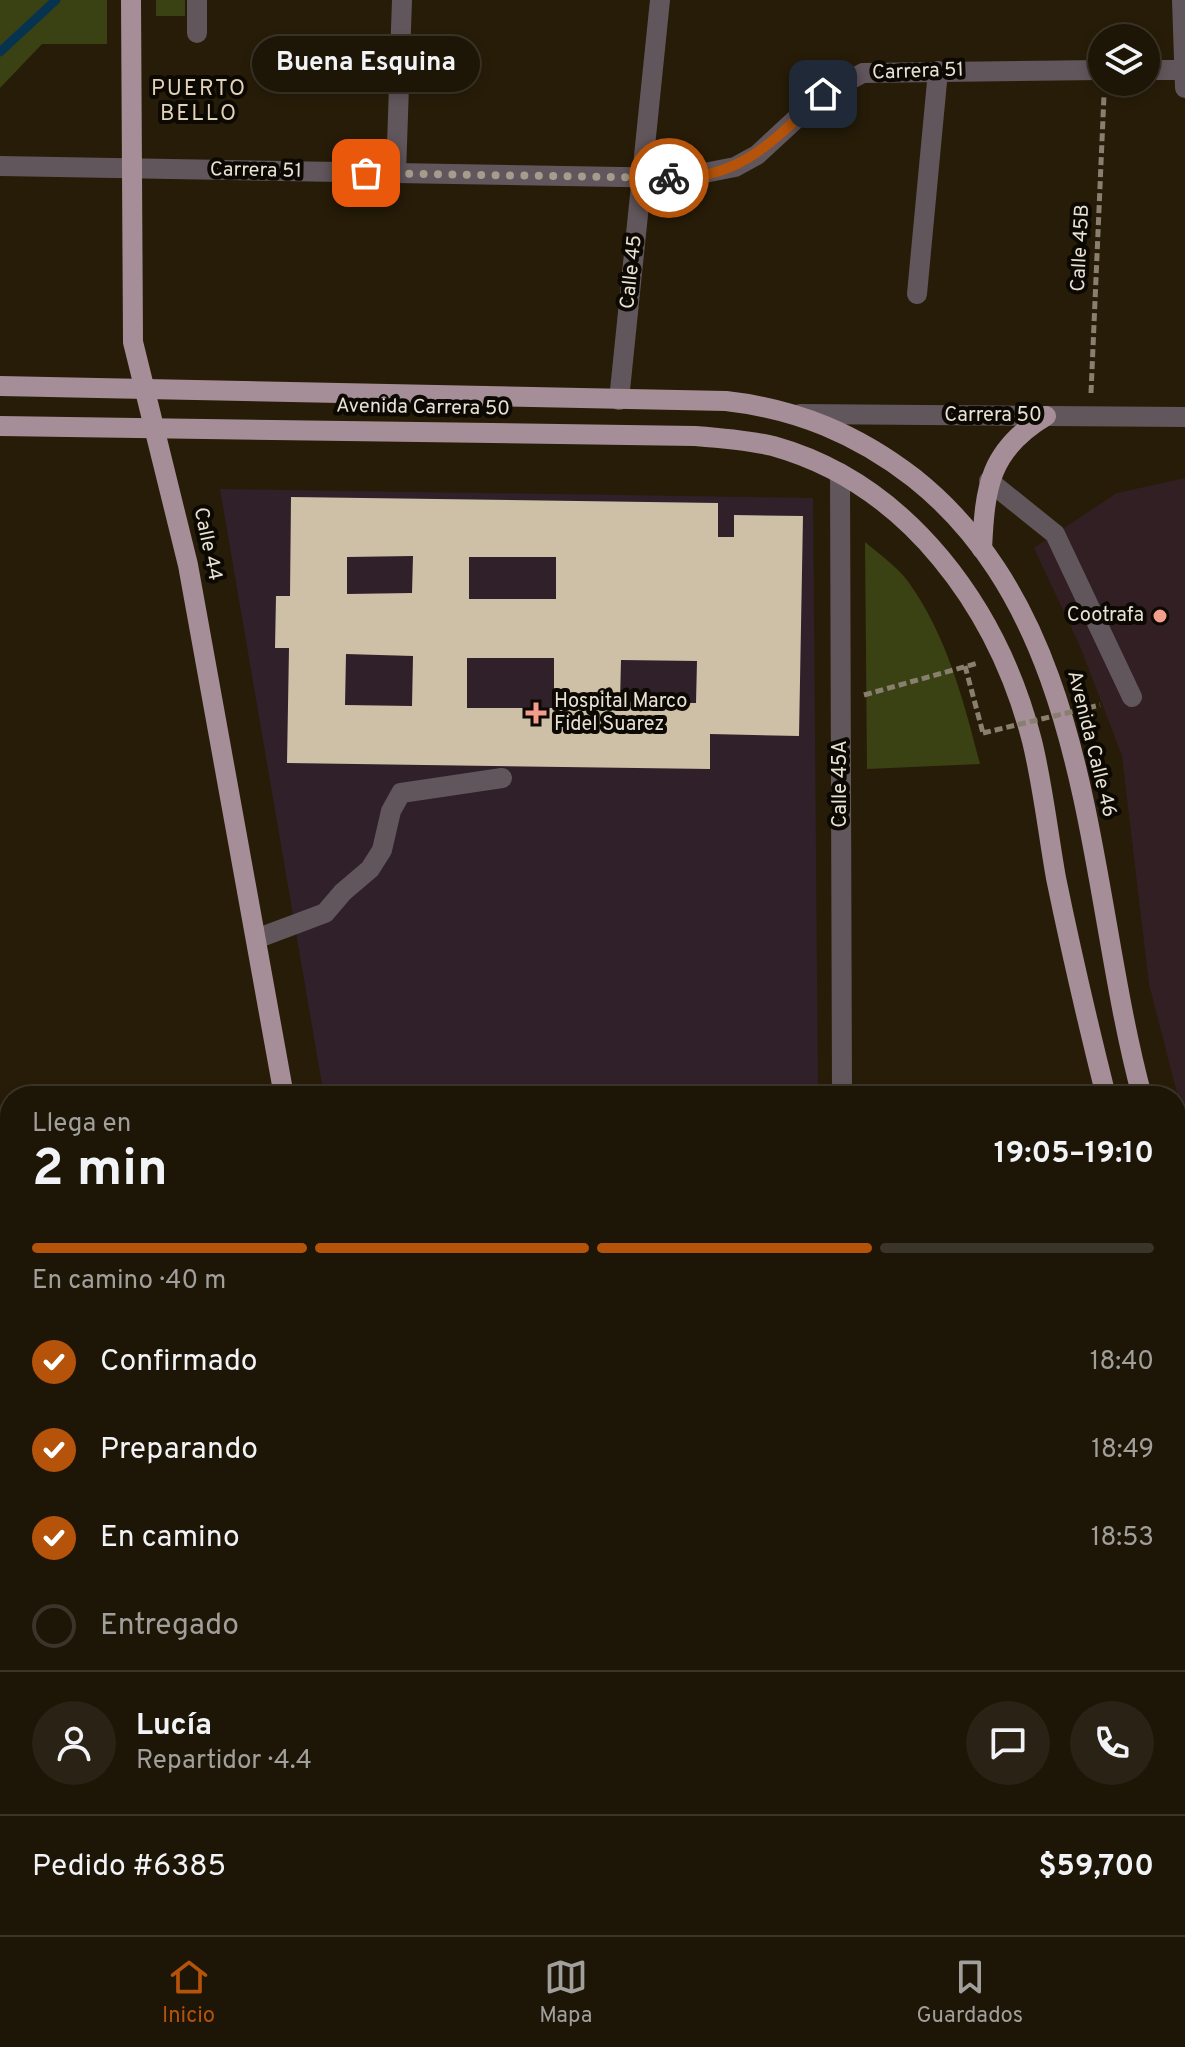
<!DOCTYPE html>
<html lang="es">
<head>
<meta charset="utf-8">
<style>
	:root { --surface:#1d1506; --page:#2a2214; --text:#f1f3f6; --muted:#a09f9b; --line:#3b3428; --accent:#b45309 }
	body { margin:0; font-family:Overpass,sans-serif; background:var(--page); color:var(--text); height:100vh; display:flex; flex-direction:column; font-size:30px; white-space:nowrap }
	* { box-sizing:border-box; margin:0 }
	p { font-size:26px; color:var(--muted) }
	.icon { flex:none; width:44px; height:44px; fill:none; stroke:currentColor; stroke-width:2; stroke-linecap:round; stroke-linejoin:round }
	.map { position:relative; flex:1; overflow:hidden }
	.details { position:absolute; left:0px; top:1086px; width:1186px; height:850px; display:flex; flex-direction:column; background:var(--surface); border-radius:32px 32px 0 0; box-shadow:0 4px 12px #0003,0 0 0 2px var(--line) }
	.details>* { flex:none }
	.fabs { position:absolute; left:1088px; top:24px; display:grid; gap:16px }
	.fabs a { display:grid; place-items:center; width:72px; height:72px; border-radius:50%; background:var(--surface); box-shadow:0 4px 12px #0003,0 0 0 2px var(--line); font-size:40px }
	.pin { position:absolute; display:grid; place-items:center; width:68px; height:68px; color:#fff; margin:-34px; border-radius:16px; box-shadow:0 4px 12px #0006 }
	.courier { position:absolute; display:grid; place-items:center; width:80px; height:80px; margin:-40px; border:6px solid #b45309; border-radius:50%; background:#fff; color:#222; box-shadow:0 2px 10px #0007 }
	.bubble { position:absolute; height:56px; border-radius:28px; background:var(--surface); box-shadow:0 4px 12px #0003,0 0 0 2px var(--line); font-size:26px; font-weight:700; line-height:56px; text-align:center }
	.head em { font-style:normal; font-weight:700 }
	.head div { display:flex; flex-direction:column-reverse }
	.head { display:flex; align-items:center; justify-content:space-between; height:136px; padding:0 32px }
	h1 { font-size:52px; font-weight:700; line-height:60px }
	.bar { display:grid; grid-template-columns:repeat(4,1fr); gap:12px 8px; align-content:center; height:96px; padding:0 32px }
	.bar i { height:10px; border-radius:6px; background:var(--line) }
	.bar .current { background:var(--accent) }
	.bar p { grid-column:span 4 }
	.line { display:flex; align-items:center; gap:20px; padding:0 32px; border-top:2px solid var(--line) }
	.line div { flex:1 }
	.round { display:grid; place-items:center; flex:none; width:84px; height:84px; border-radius:42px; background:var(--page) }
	ol { padding:0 32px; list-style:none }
	li { display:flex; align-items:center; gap:24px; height:88px }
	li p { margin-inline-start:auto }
	li .icon { padding:8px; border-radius:50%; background:var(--accent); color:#fff; stroke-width:4 }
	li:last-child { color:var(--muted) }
	li i { width:44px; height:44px; border:4px solid var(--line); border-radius:50% }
	.dock { display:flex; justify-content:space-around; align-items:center; height:112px; border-top:2px solid var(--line); background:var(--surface); font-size:22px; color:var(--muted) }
	.dock a { display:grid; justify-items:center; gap:4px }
	.dock .current { color:var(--accent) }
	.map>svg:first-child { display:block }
	.commercial { fill:#321f24 }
	.medical { fill:#30202a }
	.green { fill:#3a4113 }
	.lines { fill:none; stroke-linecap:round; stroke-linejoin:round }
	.stream { stroke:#063450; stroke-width:9 }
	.building { fill:#cebfa7; fill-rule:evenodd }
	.path { stroke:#897f6f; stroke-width:5; stroke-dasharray:8 4; stroke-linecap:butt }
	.minor { stroke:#61565b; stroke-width:20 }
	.major { stroke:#a58e98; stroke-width:20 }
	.path-bridge { stroke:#897f6f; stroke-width:5; stroke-dasharray:8 4; stroke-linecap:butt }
	.done { stroke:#a59c8d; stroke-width:8; stroke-dasharray:0 14.4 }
	.route { stroke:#b45309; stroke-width:10 }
	.poi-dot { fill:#f49d8d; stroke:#0c0802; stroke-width:3 }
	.labels { text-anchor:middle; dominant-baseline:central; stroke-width:8; stroke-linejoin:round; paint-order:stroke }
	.street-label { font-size:20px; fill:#e9e1d5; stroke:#0c0802 }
	.poi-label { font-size:20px; fill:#e9e1d5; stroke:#0c0802; text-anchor:end }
	.neighbourhood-label { font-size:22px; letter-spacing:2px; fill:#e1d2b9; stroke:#0c0802 }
</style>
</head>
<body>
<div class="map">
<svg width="1185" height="1935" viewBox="0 0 1185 1935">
	<rect width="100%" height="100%" fill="#271c08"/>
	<!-- commercial -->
	<polygon class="commercial" points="1185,478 1185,1124 1149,984 1122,756 1080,646 1034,548 1117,493"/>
	<!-- medical -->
	<polygon class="medical" points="220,489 813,498 818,1096 324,1096"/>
	<!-- green -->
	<g class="green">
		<polygon points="0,0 107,0 107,44 42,44 0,88"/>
		<rect x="156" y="0" width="29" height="16"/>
		<path d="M 865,542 C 879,554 896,566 907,580 C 947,635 963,699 980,764 L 867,769 Z"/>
	</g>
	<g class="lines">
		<!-- stream -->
		<polyline class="stream" points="0,52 56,0"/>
	</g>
	<!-- building -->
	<path class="building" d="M 291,497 L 718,503 L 718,537 L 734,537 L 734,515 L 803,516 L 799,736 L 710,734 L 710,769 L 287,763 L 289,648 L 275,648 L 276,596 L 290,596 ZM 413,556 L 412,593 L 347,594 L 347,557 ZM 469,557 L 556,557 L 556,599 L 469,599 ZM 346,654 L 413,656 L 412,706 L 345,705 ZM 467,658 L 554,658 L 554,708 L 467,708 ZM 621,660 L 697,661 L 696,703 L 620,702 Z"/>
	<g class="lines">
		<!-- path -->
		<g class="path">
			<polyline points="1091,393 1104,95"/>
			<polyline points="965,666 983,733"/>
			<polyline points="864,695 978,663"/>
		</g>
		<!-- minor -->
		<g class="minor">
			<polyline points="1182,0 1185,88"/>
			<polyline points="197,33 197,0"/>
			<polyline points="1146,70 1185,70"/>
			<polyline points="0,166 679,178 735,167 757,155 823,94 863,73 1102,70"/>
			<polyline points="396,173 402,0"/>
			<polyline points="917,294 938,71"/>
			<polyline points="619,400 660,0"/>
			<polyline points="800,414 1185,417"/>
			<polyline points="840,473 842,1096"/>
			<polyline points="989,481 1055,534 1132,697"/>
			<polyline points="256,939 325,913 343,892 370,869 382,850 391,811 401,793 502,778"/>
			<polyline points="1176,1307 1185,1302"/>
			<polyline points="0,1548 10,1546"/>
			<polyline points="768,1926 772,1935"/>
		</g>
		<!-- major -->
		<g class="major">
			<polyline points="131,0 133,342 188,565 284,1096"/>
			<path d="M 0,386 L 726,401 C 797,409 857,434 914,478 C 1096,623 1086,889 1142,1096"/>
			<path d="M 0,426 L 695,436 C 721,438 747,440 773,446 C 909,484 998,609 1032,741 C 1043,786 1048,833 1056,878 C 1071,951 1088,1024 1106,1096"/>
			<path d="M 982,549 C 985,487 989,450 1046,416"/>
			<polyline points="1176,1222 1185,1252"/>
			<polyline points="1176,1359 1185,1391"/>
			<polyline points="1176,1744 1185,1740"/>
			<polyline points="437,1926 438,1935"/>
			<polyline points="664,1935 688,1926"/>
		</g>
		<!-- path-bridge -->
		<polyline class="path-bridge" points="983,733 1100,705"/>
	</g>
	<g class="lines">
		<!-- done -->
		<polyline class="done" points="366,173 669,178"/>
		<!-- route -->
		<path class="route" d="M 669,178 C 741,180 775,139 823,94"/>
	</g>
	<!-- markers -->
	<g class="poi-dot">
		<circle cx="1160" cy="616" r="8"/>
		<path d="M532 701h8v8h8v8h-8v8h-8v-8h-8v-8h8z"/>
	</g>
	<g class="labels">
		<!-- street labels -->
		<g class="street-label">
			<text transform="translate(918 72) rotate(-2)">Carrera 51</text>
			<text transform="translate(256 171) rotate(1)">Carrera 51</text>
			<text transform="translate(1081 248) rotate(-87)">Calle 45B</text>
			<text transform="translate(632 272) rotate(-84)">Calle 45</text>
			<text transform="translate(423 408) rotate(1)">Avenida Carrera 50</text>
			<text x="993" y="416">Carrera 50</text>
			<text transform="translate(207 544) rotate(78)">Calle 44</text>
			<text transform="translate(1091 744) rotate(76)">Avenida Calle 46</text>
			<text transform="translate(841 784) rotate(-90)">Calle 45A</text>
		</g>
		<!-- poi labels -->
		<g class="poi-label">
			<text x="1144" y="616">Cootrafa</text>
			<text x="554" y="702" text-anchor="start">Hospital Marco<tspan x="554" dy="23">Fidel Suarez</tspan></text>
		</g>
		<!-- neighbourhood labels -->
		<g class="neighbourhood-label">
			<text x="199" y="89">PUERTO<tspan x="199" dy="25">BELLO</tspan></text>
		</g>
	</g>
</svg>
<div class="fabs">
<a><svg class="icon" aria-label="layers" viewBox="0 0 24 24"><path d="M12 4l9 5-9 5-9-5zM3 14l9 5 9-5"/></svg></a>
</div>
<div class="pin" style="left:366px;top:173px;background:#ea580c"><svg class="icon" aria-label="bag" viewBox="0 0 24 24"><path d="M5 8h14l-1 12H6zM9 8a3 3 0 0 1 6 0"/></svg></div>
<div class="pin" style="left:823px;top:94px;background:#1f2937"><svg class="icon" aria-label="home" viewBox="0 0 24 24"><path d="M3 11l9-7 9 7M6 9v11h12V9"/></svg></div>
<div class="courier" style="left:669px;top:178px"><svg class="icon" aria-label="bike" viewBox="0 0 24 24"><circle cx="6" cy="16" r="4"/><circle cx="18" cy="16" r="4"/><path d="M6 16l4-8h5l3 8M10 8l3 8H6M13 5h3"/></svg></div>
<div class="bubble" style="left:252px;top:36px;width:228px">Buena Esquina</div>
<section class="details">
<div class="head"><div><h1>2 min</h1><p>Llega en</p></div><em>19:05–19:10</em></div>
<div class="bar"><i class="current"></i><i class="current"></i><i class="current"></i><i></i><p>En camino · 40 m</p></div>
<ol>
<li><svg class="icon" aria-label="check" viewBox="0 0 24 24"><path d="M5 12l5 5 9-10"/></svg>Confirmado<p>18:40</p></li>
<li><svg class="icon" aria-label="check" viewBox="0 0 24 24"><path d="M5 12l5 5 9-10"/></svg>Preparando<p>18:49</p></li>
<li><svg class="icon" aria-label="check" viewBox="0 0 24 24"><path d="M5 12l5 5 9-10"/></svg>En camino<p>18:53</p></li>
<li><i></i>Entregado</li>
</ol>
<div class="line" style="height:144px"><a class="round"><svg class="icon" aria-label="person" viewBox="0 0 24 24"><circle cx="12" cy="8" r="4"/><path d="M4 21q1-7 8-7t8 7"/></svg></a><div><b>Lucía</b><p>Repartidor · 4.4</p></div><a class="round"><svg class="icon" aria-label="chat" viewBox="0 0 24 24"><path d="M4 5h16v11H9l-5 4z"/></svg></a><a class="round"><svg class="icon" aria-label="phone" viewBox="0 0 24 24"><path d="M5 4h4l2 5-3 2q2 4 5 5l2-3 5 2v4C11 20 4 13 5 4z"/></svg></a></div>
<div class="line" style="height:104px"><div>Pedido #6385</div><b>$59,700</b></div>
</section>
</div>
<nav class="dock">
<a class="current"><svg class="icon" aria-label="home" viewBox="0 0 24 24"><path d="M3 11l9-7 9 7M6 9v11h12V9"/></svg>Inicio</a>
<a><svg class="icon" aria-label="map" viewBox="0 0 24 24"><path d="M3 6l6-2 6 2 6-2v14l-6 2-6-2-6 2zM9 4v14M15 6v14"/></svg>Mapa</a>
<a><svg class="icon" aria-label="saved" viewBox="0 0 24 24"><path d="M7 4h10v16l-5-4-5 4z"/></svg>Guardados</a>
</nav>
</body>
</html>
